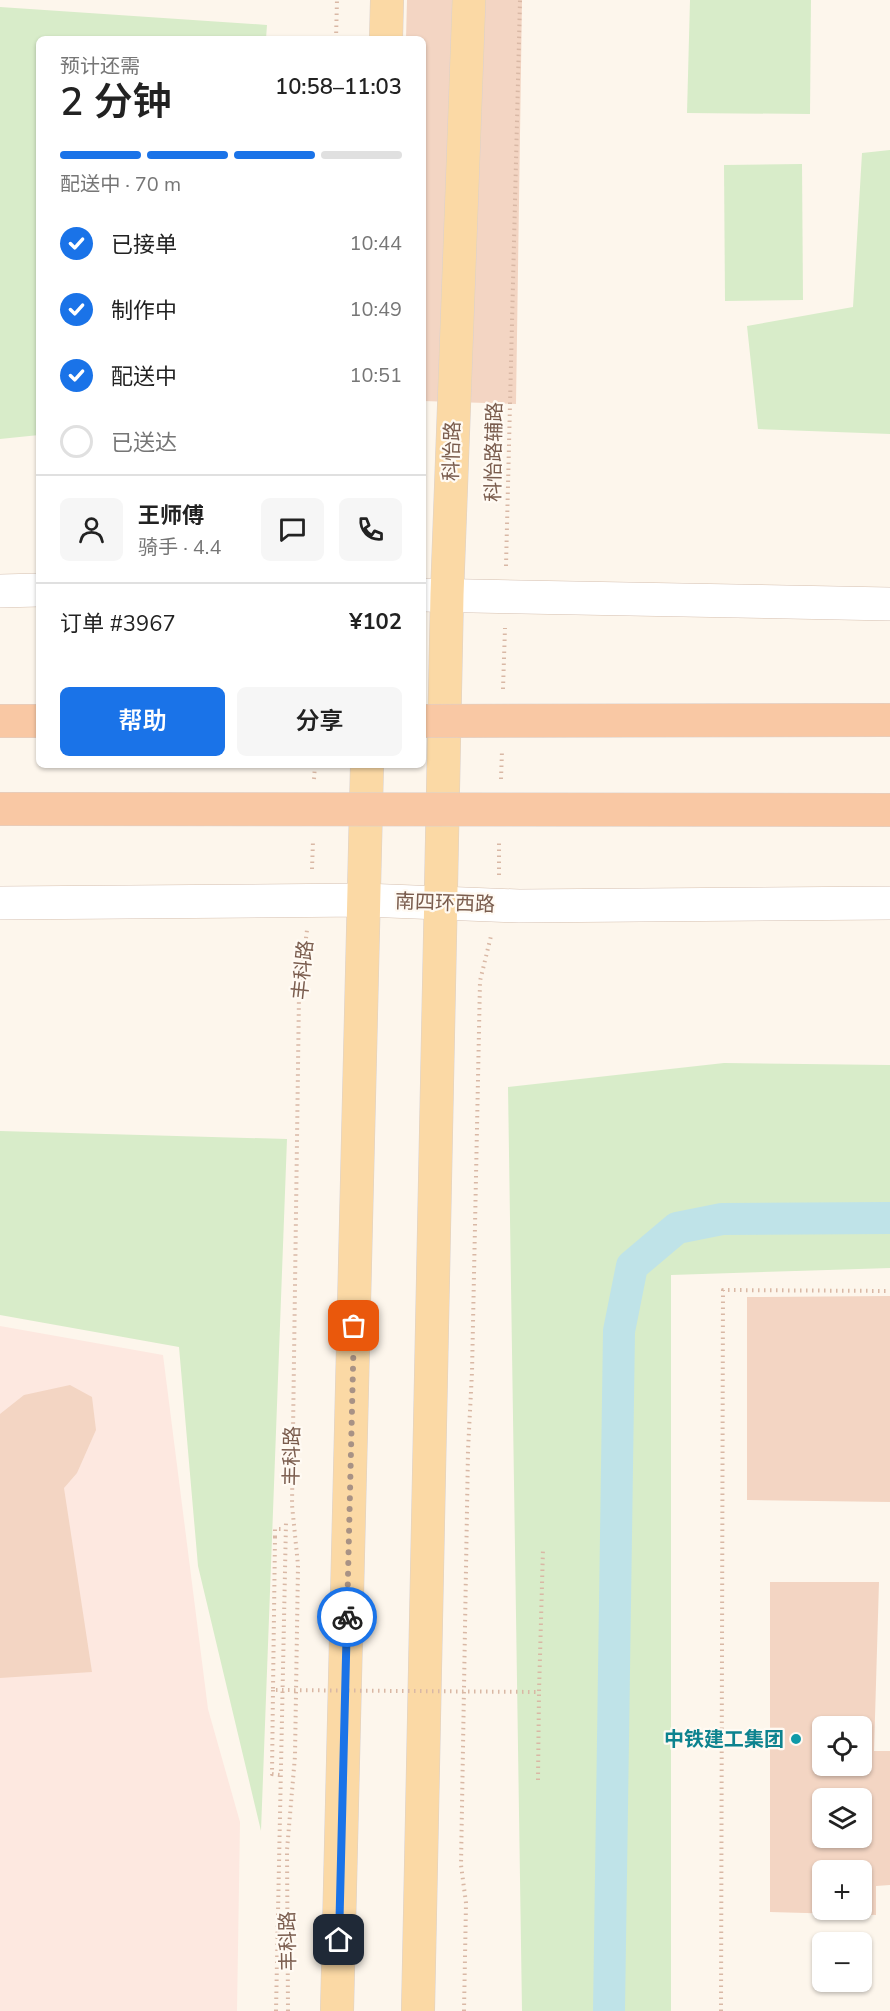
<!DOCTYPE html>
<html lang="zh">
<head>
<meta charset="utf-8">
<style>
	:root { --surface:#fff; --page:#f6f6f6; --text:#222; --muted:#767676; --line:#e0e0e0; --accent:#1a73e8 }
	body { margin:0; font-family:"Nunito Sans","Noto Sans SC",sans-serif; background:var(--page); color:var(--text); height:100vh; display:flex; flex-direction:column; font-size:22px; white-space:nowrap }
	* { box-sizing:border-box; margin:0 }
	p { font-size:20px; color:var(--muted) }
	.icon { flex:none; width:33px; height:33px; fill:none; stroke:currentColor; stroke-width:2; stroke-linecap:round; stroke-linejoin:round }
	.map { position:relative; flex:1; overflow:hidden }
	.details { position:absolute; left:36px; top:36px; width:390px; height:732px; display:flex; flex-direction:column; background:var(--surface); border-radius:9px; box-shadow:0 2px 4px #0004 }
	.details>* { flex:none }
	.buttons { position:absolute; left:812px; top:1716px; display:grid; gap:12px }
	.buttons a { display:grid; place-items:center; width:60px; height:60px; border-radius:9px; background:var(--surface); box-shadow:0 2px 4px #0004; font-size:30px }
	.pin { position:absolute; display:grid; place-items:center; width:51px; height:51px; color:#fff; margin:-26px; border-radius:12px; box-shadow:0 3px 9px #0006 }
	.courier { position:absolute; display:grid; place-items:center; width:60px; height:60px; margin:-30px; border:4px solid #1a73e8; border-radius:50%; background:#fff; color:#222; box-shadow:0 2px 8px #0007 }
	.headline em { font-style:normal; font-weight:600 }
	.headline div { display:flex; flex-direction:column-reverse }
	.headline { display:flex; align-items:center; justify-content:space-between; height:102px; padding:0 24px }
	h1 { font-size:39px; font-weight:600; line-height:45px }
	.bar { display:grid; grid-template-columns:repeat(4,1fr); gap:9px 6px; align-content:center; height:72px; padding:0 24px }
	.bar i { height:8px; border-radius:4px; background:var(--line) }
	.bar .on { background:var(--accent) }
	.bar p { grid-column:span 4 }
	.line { display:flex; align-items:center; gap:15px; padding:0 24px; border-top:2px solid var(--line) }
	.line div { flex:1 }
	.round { display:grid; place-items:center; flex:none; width:63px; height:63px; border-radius:9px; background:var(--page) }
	ol { padding:0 24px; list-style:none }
	li { display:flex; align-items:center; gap:18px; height:66px }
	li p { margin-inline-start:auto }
	li .icon { padding:6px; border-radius:50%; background:var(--accent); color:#fff; stroke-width:4 }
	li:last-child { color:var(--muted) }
	li i { width:33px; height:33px; border:3px solid var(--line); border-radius:50% }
	.primary-button { display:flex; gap:12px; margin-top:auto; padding:12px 24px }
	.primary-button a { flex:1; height:69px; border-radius:9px; background:var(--accent); color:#fff; font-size:24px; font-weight:600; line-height:69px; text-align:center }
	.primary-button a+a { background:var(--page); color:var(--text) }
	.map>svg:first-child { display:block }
	.commercial { fill:#fde8e0 }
	.green { fill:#d8ecc9 }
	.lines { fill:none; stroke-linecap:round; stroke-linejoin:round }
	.canal { stroke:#bfe3e8; stroke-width:32 }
	.building { fill:#f3d5c3; fill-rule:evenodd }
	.secondary-casing { stroke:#d6c0b0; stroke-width:34 }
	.primary-casing { stroke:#dad1cd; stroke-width:34 }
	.trunk-casing { stroke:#dad1cd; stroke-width:34 }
	.path { stroke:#d9b8a5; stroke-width:4; stroke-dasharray:1.5 4.5; stroke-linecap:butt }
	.secondary { stroke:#fff; stroke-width:33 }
	.primary { stroke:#fbd9a5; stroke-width:33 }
	.trunk { stroke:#f9c8a4; stroke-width:33 }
	.trunk-bridge-casing { stroke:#dad1cd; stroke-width:34; stroke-linecap:butt }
	.path-bridge { stroke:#d9b8a5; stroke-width:4; stroke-dasharray:1.5 4.5; stroke-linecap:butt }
	.trunk-bridge { stroke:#f9c8a4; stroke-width:33 }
	.done { stroke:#a89285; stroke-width:6; stroke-dasharray:0 10.8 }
	.route { stroke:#1a73e8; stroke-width:8 }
	.culture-dot { fill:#0f9aa8; stroke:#fffaf3; stroke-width:2 }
	.labels { text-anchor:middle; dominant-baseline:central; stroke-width:4.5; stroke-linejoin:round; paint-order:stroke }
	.street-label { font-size:20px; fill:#7a5c4d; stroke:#fffaf3 }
	.culture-label { font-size:20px; font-weight:bold; fill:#0d838f; stroke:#fffaf3; text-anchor:end }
</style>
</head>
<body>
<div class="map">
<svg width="890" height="2011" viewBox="0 0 890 2011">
	<rect width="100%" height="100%" fill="#fdf6ec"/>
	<!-- commercial -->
	<polygon class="commercial" points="0,1326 163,1355 208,1709 240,1822 237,2011 0,2011"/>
	<!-- green -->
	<g class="green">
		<polygon points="690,0 811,0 810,114 687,113"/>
		<polygon points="0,7 267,25 266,39 39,39 39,435 0,439"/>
		<polygon points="890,150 890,434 758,429 747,326 853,307 862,153"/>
		<polygon points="802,164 803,300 725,301 724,165"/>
		<polygon points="724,1063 890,1065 890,1268 671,1275 671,2011 522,2011 508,1087"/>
		<polygon points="0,1131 287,1139 261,1831 198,1566 179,1347 0,1315"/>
	</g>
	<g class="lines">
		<!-- canal -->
		<polyline class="canal" points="609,2011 619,1331 632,1266 677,1228 722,1219 890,1218"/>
	</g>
	<!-- building -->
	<g class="building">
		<polygon points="407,0 522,0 516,404 423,401 423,39 406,39"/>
		<polygon points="890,1296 890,1502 747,1500 747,1297"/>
		<polygon points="70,1385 92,1397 96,1430 77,1473 64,1488 92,1672 0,1678 0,1414 24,1395"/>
		<path d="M 770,1582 L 879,1582 L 874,1751 L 890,1751 L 890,1885 L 876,1886 L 876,1915 L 770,1912 ZM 822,1726 L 861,1726 L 861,1766 L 822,1766 ZM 822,1798 L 861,1798 L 861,1838 L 822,1838 ZM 822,1870 L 861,1870 L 861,1910 L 822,1910 Z"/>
	</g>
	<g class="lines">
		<defs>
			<g id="secondary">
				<polyline points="0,591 39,590"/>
				<polyline points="423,595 890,604"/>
				<polyline points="0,903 364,900 519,906 890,903"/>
			</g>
			<g id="primary">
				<polyline points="386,39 387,0"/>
				<polyline points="337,2011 367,765"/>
				<polyline points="418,2011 447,595 469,0"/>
			</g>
			<polyline id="trunk" points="0,721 39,721"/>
		</defs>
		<!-- secondary casing -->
		<use href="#secondary" class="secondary-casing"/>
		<!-- primary casing -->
		<use href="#primary" class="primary-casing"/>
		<!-- trunk casing -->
		<use href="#trunk" class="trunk-casing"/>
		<!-- path -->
		<g class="path">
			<polyline points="336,39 337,0"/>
			<polyline points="506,566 520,0"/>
			<polyline points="503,689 505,628"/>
			<polyline points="314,779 315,765"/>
			<polyline points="501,779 502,751"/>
			<polyline points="312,869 313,841"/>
			<polyline points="499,875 499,841"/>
			<polyline points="275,1537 275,1529 285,1529"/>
			<polyline points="273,1690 272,1774 280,1775"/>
			<polyline points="538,1780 539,1692"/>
			<polyline points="276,2011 286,1522"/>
			<polyline points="288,2011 287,1850 295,1756 298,1565 292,1505 299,994 307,930"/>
			<polyline points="464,2011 466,1903 461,1865 468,1450 472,1372 480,981 491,936"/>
			<polyline points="721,2011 723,1290 890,1291"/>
		</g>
		<!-- secondary -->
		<use href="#secondary" class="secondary"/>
		<!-- primary -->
		<use href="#primary" class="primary"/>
		<!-- trunk -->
		<use href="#trunk" class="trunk"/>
		<defs>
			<g id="trunk-bridge">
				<polyline points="423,721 890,720"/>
				<polyline points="0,809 890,810"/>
			</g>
		</defs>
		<!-- trunk-bridge casing -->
		<use href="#trunk-bridge" class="trunk-bridge-casing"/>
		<!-- path-bridge -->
		<polyline class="path-bridge" points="275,1537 273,1690 539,1692 543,1549"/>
		<!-- trunk-bridge -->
		<use href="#trunk-bridge" class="trunk-bridge"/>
	</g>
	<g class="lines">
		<!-- done -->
		<polyline class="done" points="347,1617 354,1326"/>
		<!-- route -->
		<polyline class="route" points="339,1940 347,1617"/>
	</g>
	<!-- markers -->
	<circle class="culture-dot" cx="796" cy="1739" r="6"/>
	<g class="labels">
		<!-- street labels -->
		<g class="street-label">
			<text transform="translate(452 451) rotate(-88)">科怡路</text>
			<text transform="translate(494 452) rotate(-89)">科怡路辅路</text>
			<text transform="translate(445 903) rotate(2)">南四环西路</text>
			<text transform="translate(303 970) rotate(-84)">丰科路</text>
			<text transform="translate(292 1456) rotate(-89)">丰科路</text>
			<text transform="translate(288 1941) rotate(-91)">丰科路</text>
		</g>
		<!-- culture labels -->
		<g class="culture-label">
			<text x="784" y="1739">中铁建工集团</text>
		</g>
	</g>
</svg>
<div class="buttons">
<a><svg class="icon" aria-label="locate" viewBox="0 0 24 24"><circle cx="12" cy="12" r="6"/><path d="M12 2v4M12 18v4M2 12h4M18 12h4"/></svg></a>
<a><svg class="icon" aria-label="layers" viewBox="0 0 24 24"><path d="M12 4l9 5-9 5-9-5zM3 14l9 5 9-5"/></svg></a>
<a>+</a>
<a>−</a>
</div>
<div class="pin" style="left:354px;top:1326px;background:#ea580c"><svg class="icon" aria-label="bag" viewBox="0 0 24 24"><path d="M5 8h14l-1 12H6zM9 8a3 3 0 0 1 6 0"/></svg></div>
<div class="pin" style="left:339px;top:1940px;background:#1f2937"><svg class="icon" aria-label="home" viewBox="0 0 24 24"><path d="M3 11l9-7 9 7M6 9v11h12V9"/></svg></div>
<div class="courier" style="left:347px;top:1617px"><svg class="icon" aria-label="bike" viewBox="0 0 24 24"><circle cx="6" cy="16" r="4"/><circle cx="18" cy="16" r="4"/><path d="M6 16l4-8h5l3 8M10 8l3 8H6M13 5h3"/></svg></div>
<section class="details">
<div class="headline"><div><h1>2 分钟</h1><p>预计还需</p></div><em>10:58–11:03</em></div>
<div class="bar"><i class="on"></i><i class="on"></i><i class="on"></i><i></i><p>配送中 · 70 m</p></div>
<ol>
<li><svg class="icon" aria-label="check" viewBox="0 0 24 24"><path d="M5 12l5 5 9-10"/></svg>已接单<p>10:44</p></li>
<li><svg class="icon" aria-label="check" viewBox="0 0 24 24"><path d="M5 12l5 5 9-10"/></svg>制作中<p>10:49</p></li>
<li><svg class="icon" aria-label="check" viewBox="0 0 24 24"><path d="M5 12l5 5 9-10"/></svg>配送中<p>10:51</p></li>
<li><i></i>已送达</li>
</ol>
<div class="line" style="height:108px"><a class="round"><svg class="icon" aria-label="person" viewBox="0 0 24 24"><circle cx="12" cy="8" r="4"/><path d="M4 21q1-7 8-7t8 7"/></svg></a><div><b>王师傅</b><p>骑手 · 4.4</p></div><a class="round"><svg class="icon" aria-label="chat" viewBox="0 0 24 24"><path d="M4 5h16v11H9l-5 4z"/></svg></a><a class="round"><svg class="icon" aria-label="phone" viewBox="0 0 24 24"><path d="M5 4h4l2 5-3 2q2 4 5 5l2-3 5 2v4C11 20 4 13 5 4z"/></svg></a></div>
<div class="line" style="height:78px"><div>订单 #3967</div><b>¥102</b></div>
<div class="primary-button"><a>帮助</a><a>分享</a></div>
</section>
</div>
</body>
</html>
